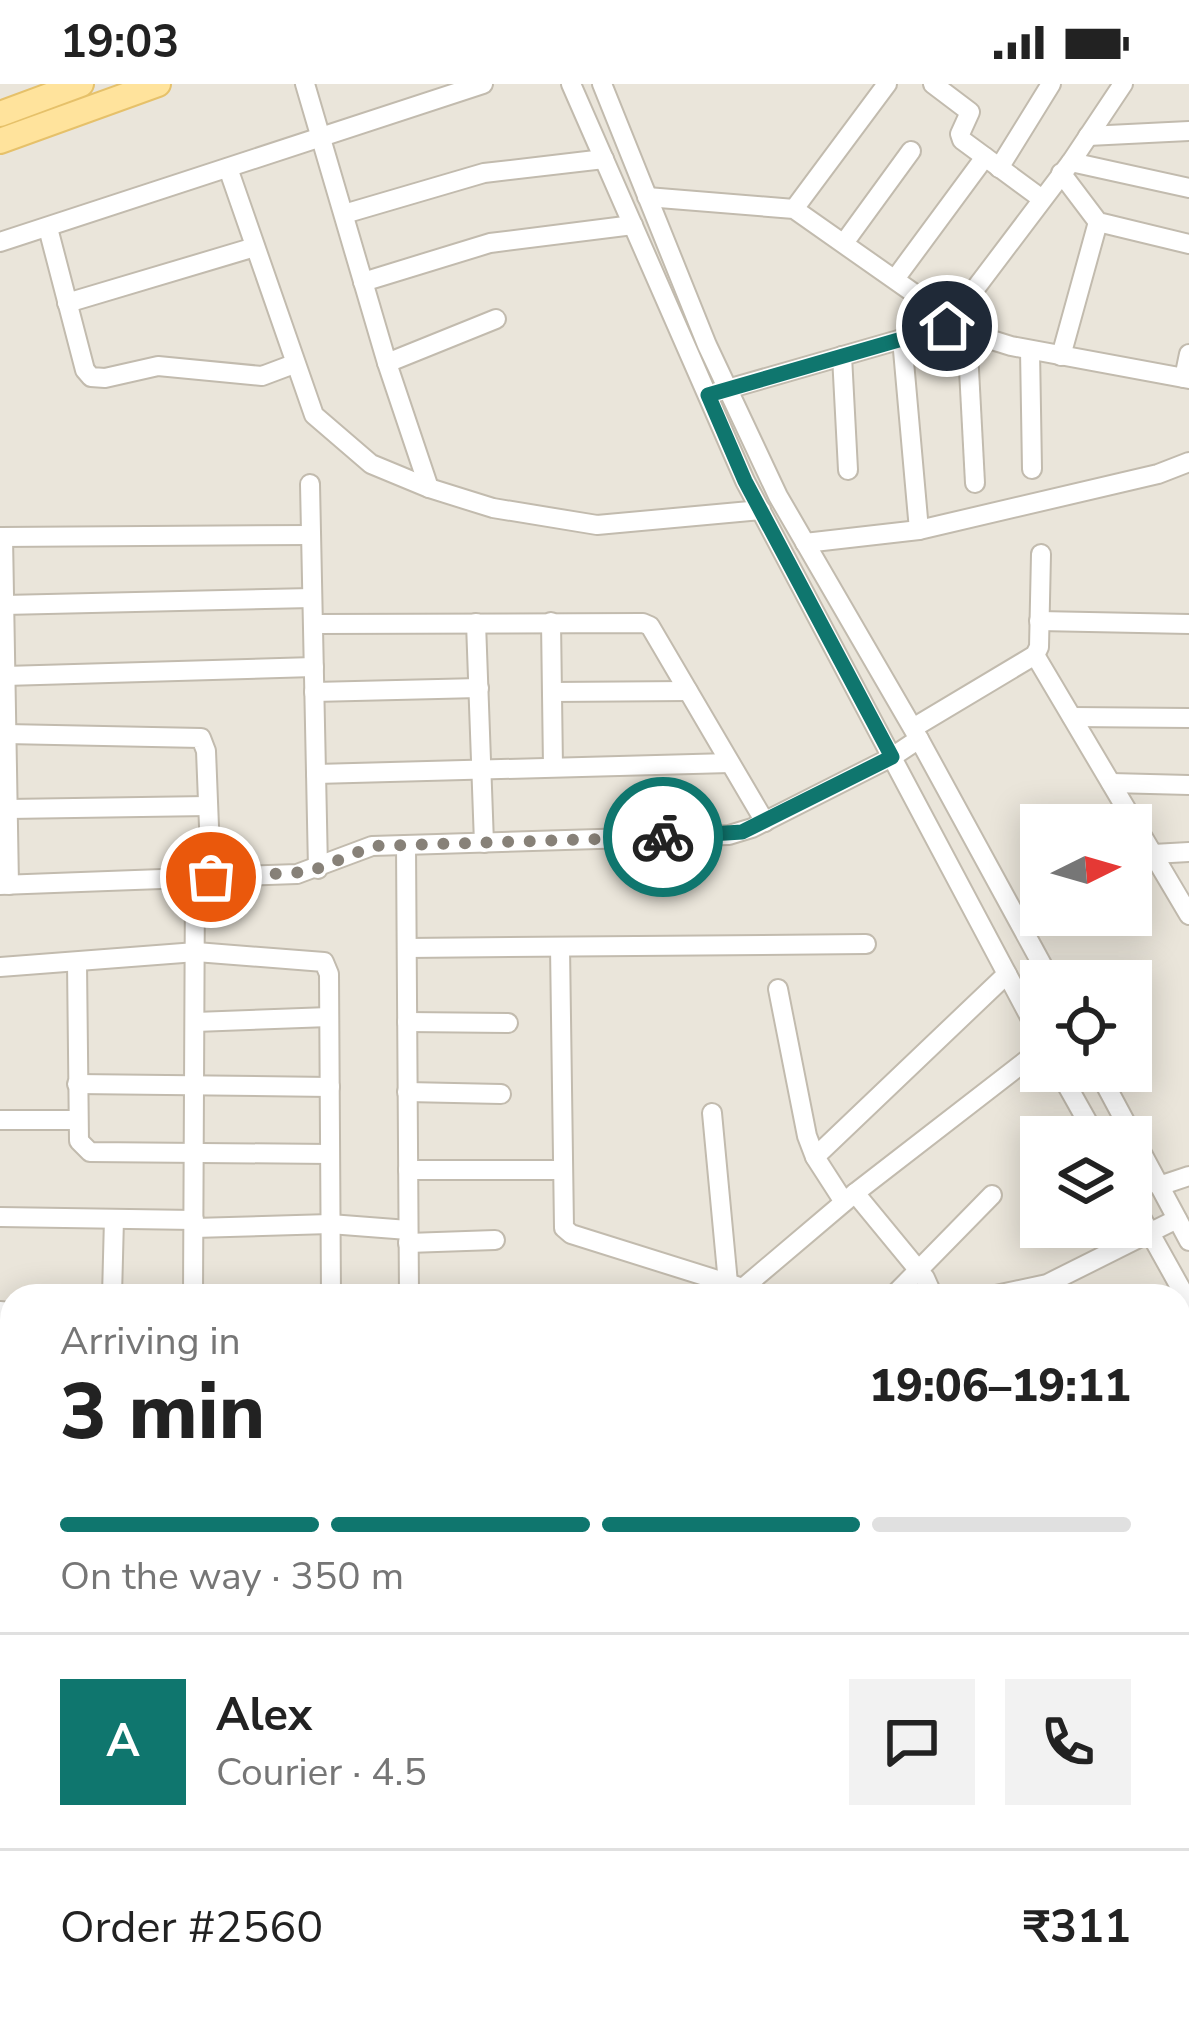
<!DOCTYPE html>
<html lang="en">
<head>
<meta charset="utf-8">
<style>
	:root { --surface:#fff; --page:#f2f2f2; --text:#222; --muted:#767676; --line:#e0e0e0; --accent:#0f766e }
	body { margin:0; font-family:"Nunito Sans",sans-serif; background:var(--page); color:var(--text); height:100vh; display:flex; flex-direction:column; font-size:45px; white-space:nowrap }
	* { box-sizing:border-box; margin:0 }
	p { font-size:39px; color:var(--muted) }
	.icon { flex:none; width:66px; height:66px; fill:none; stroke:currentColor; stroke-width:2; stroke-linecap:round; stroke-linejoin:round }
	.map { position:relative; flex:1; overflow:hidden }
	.drawer { position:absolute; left:0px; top:1200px; width:1191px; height:747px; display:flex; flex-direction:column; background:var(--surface); border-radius:36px 36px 0 0; box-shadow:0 6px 30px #0003 }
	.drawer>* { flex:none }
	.needle { width:78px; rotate:85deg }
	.fabs { position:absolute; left:1020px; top:720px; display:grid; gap:24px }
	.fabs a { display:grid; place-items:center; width:132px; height:132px; border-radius:0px; background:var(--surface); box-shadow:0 6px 30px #0003; font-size:60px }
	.pin { position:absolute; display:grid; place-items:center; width:102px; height:102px; color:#fff; margin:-51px; border:6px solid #fff; border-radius:50%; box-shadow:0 3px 12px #0007 }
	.courier { position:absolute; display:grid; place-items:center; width:120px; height:120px; margin:-60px; border:9px solid #0f766e; border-radius:50%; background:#fff; color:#222; box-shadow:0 3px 15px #0007 }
	.headline em { font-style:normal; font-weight:800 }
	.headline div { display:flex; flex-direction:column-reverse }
	.headline { display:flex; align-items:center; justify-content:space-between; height:204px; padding:0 60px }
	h1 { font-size:78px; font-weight:800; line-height:90px }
	.bar { display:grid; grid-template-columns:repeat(4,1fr); gap:18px 12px; align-content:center; height:144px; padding:0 60px }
	.bar i { height:15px; border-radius:9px; background:var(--line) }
	.bar .selected { background:var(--accent) }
	.bar p { grid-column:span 4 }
	.line { display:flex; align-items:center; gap:30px; padding:0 60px; border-top:3px solid var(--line) }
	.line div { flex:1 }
	.round { display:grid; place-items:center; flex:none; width:126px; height:126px; border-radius:0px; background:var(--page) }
	.status { display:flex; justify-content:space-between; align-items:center; height:84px; padding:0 60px; background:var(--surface); direction:ltr }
	.status svg { height:33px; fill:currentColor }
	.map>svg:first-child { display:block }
	.residential { fill:#eae5da; fill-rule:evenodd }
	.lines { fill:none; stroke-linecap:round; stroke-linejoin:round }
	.minor-casing { stroke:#c2bbae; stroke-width:22 }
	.major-casing { stroke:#e6c16a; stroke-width:28 }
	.highway-casing { stroke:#e0a43c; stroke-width:32 }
	.minor { stroke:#fff; stroke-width:18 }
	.major { stroke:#ffe39c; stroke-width:24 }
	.highway { stroke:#ffcf6e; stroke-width:27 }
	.done { stroke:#878178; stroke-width:12; stroke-dasharray:0 21.6 }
	.route { stroke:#0f766e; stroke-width:15 }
</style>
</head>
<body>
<div class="status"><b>19:03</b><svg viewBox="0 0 49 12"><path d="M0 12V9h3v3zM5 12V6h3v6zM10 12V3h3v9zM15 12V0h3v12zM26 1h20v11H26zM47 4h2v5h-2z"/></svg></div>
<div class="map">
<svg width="1189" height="1946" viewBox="0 0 1189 1946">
	<rect width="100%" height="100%" fill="#f6f3ec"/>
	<!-- residential -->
	<path class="residential" d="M 0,0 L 1189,0 L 1189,1946 L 0,1946 ZM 1041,741 L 1131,741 L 1131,831 L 1041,831 ZM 1041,897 L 1131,897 L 1131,987 L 1041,987 ZM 1041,1053 L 1131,1053 L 1131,1143 L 1041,1143 ZM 12,1212 L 1179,1212 L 1179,1935 L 12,1935 Z"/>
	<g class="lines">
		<defs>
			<g id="minor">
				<polyline points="305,0 387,279 429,404"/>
				<polyline points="571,0 745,397 1041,954"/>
				<polyline points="602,0 707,261 778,412 919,655 1051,897"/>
				<polyline points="933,0 970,28 960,50 962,56 1042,115"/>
				<polyline points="1088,52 1189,47"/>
				<polyline points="1071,78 1189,104"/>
				<polyline points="228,84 314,331 371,380 429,404 493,424 597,441 761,426"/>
				<polyline points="999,84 1051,0"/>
				<polyline points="1061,89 1098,138 1189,160"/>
				<polyline points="647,113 794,125 952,236"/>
				<polyline points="794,125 887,0"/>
				<polyline points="344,130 484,89 604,75"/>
				<polyline points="48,144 85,286 91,293 105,294 158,282 262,292 294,280"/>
				<polyline points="0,158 483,0"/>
				<polyline points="844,159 911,67"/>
				<polyline points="895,195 985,73"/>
				<polyline points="363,198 490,159 633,141"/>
				<polyline points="67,219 255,163"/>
				<polyline points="947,242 1071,78 1123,0"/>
				<polyline points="967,248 975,399"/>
				<polyline points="902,255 919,446"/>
				<polyline points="1030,266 1032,385"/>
				<polyline points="842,272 848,386"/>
				<polyline points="1061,272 1098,138"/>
				<polyline points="387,279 496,235"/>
				<polyline points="1184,294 1189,270"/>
				<polyline points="717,308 947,242 1011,262 1189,295"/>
				<polyline points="310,400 318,785"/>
				<polyline points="0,453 311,451"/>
				<polyline points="3,453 9,801"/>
				<polyline points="805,459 919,446 1158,390 1189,378"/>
				<polyline points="4,521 312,514"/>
				<polyline points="1039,537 1189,540"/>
				<polyline points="551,538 553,683"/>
				<polyline points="476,539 484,759"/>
				<polyline points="313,540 643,539 650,542 765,738"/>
				<polyline points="1035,571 1189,831"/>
				<polyline points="5,592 314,583"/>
				<polyline points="314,608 479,604"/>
				<polyline points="552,608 688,607"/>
				<polyline points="1072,633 1189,634"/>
				<polyline points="913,644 1035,571 1039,563 1041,470"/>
				<polyline points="6,650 201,654 206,667 211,793"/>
				<polyline points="316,690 730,679"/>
				<polyline points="1111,699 1189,701"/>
				<polyline points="8,725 208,722"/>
				<polyline points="406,761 409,1212"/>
				<polyline points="1153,770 1189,768"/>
				<polyline points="0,801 297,790 372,762 729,751 752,744 892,673 919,655"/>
				<polyline points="560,863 564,1144 571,1150 743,1204"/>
				<polyline points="407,864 866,860"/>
				<polyline points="77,879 79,1057 90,1068 330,1070"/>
				<polyline points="0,883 196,868 324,878 329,890 331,1212"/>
				<polyline points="778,905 807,1052 815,1073 844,1118"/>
				<polyline points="195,938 329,933"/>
				<polyline points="407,938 508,939"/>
				<polyline points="1059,987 1096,1053"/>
				<polyline points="1098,987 1189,1157"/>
				<polyline points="77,1000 330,1003"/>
				<polyline points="407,1008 501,1010"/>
				<polyline points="712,1029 728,1199"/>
				<polyline points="0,1036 78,1036"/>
				<polyline points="815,1073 1007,890"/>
				<polyline points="408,1086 561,1086"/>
				<polyline points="1159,1102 1189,1092"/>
				<polyline points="855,1109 925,1194 933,1212"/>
				<polyline points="1131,1115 1189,1219"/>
				<polyline points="0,1133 194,1136"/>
				<polyline points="194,1144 330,1140 408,1146"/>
				<polyline points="408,1159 495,1156"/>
				<polyline points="737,1209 855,1109 1041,965"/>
				<polyline points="112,1212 114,1135"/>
				<polyline points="193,1212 195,794"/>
				<polyline points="893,1212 992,1111"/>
				<polyline points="991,1212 1047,1200 1177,1135"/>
				<polyline points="0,1227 12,1228"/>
				<polyline points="1179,1285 1189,1281"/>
				<polyline points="0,1326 12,1326"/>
				<polyline points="6,1511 12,1449"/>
				<polyline points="1179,1591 1189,1593"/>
				<polyline points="0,1741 12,1752"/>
				<polyline points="1179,1800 1189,1801"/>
				<polyline points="0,1859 12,1870"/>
				<polyline points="775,1935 777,1946"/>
				<polyline points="1009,1946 1011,1935"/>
				<polyline points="1109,1946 1110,1935"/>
			</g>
			<g id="major">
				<polyline points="0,30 81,0"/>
				<polyline points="0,57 158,0"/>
			</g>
			<g id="highway">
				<polyline points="0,1774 12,1785"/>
				<polyline points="0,1815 12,1826"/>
				<polyline points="123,1935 134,1946"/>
				<polyline points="168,1935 179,1946"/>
			</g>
		</defs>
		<!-- minor casing -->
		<use href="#minor" class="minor-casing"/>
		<!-- major casing -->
		<use href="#major" class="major-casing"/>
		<!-- highway casing -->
		<use href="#highway" class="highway-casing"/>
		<!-- minor -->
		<use href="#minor" class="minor"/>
		<!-- major -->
		<use href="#major" class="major"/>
		<!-- highway -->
		<use href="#highway" class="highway"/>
	</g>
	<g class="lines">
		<!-- done -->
		<polyline class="done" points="211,793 309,788 373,762 663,753"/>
		<!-- route -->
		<polyline class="route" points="663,753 742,748 892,673 745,397 708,311 947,242"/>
	</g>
</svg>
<div class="fabs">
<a><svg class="needle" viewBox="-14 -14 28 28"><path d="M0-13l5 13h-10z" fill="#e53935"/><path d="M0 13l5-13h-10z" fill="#767676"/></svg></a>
<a><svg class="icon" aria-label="locate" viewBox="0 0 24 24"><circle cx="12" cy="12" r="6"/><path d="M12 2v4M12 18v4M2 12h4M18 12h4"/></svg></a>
<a><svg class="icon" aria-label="layers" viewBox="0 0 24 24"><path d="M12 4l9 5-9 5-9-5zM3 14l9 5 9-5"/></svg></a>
</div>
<div class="pin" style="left:211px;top:793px;background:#ea580c"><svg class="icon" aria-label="bag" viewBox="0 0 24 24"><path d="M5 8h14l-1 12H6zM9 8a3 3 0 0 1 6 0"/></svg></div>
<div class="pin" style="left:947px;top:242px;background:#1f2937"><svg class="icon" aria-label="home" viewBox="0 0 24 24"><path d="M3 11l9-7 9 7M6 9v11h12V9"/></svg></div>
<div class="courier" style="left:663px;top:753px"><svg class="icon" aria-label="bike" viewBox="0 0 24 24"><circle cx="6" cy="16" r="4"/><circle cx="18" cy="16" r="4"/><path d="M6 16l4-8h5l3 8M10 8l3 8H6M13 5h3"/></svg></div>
<section class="drawer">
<div class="headline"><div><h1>3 min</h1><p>Arriving in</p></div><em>19:06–19:11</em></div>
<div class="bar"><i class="selected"></i><i class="selected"></i><i class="selected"></i><i></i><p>On the way · 350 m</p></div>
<div class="line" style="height:216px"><b class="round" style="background:var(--accent);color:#fff">A</b><div><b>Alex</b><p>Courier · 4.5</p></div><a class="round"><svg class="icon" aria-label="chat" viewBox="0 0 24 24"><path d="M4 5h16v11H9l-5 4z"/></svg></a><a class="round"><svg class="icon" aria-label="phone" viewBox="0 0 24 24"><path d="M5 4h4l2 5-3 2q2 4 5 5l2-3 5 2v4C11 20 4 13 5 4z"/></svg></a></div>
<div class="line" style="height:156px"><div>Order #2560</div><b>₹311</b></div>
</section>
</div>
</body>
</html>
